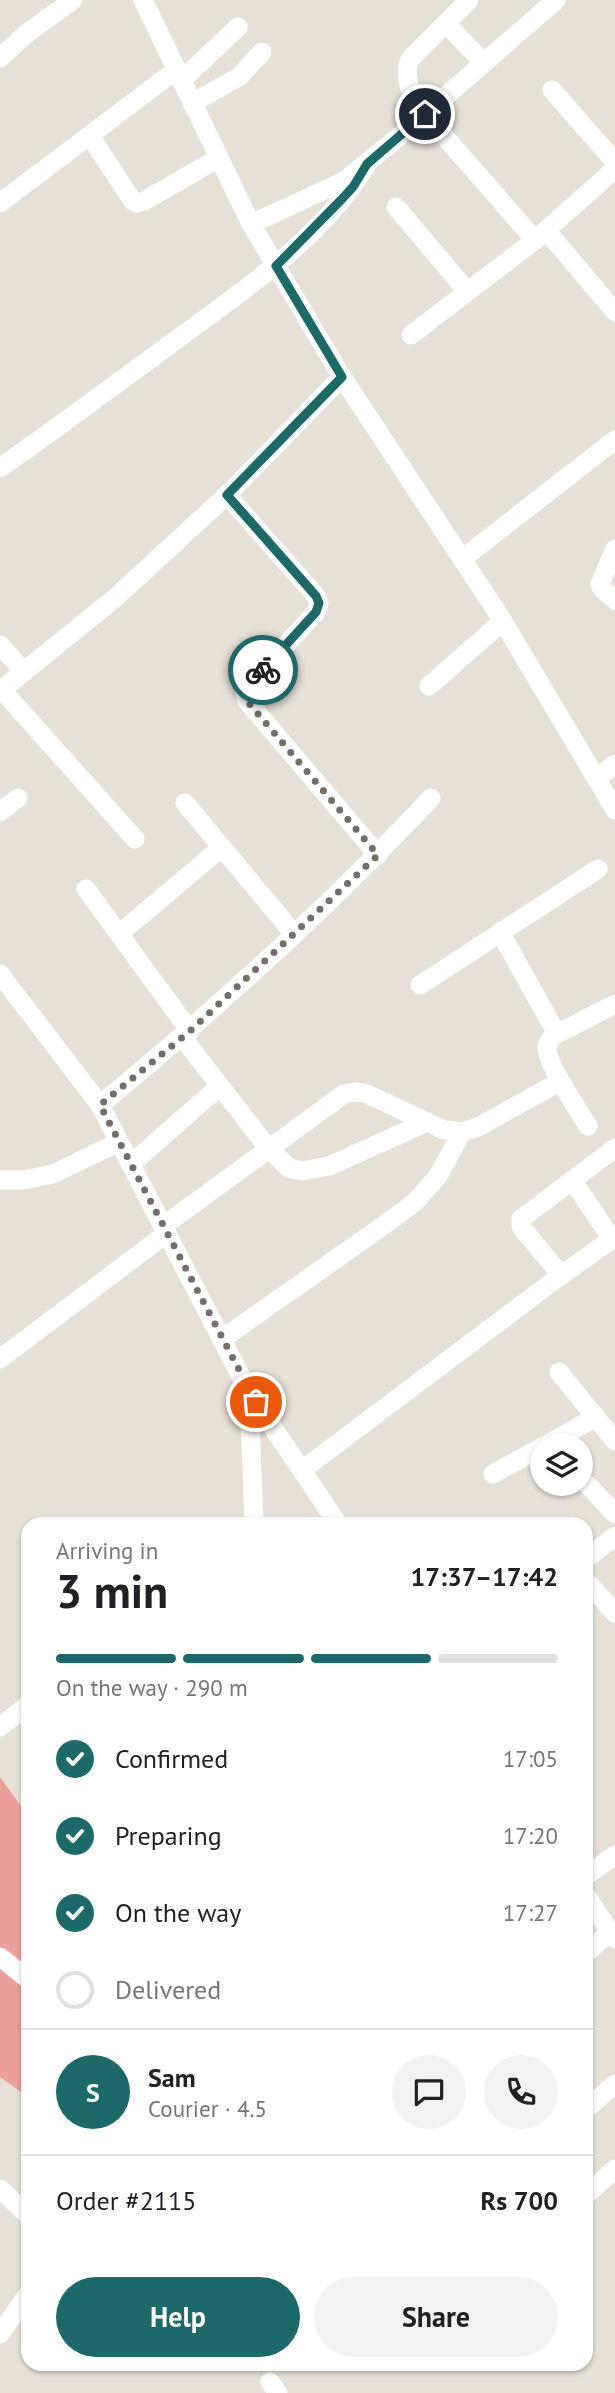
<!DOCTYPE html>
<html lang="en">
<head>
<meta charset="utf-8">
<style>
	:root { --surface:#fff; --page:#f2f2f2; --text:#202124; --muted:#757577; --line:#e0e0e0; --accent:#1c6969 }
	body { margin:0; font-family:"PT Sans",sans-serif; background:var(--page); color:var(--text); height:100vh; display:flex; flex-direction:column; font-size:26px; white-space:nowrap }
	* { box-sizing:border-box; margin:0 }
	p { font-size:23px; color:var(--muted) }
	.icon { flex:none; width:38px; height:38px; fill:none; stroke:currentColor; stroke-width:2; stroke-linecap:round; stroke-linejoin:round }
	.map { position:relative; flex:1; overflow:hidden }
	.sheet { position:absolute; left:21px; top:1517px; width:572px; height:854px; display:flex; flex-direction:column; background:var(--surface); border-radius:21px; box-shadow:0 2px 5px #0004 }
	.sheet>* { flex:none }
	.tools { position:absolute; left:530px; top:1433px; display:grid; gap:14px }
	.tools a { display:grid; place-items:center; width:63px; height:63px; border-radius:50%; background:var(--surface); box-shadow:0 2px 5px #0004; font-size:35px }
	.pin { position:absolute; display:grid; place-items:center; width:60px; height:60px; color:#fff; margin:-30px; border:4px solid #fff; border-radius:50%; box-shadow:0 2px 7px #0007 }
	.courier { position:absolute; display:grid; place-items:center; width:70px; height:70px; margin:-35px; border:5px solid #1c6969; border-radius:50%; background:#fff; color:#222; box-shadow:0 2px 9px #0007 }
	.summary em { font-style:normal; font-weight:800 }
	.summary div { display:flex; flex-direction:column-reverse }
	.summary { display:flex; align-items:center; justify-content:space-between; height:119px; padding:0 35px }
	h1 { font-size:46px; font-weight:800; line-height:52px }
	.bar { display:grid; grid-template-columns:repeat(4,1fr); gap:10px 7px; align-content:center; height:84px; padding:0 35px }
	.bar i { height:9px; border-radius:5px; background:var(--line) }
	.bar .selected { background:var(--accent) }
	.bar p { grid-column:span 4 }
	.line { display:flex; align-items:center; gap:18px; padding:0 35px; border-top:2px solid var(--line) }
	.line div { flex:1 }
	.round { display:grid; place-items:center; flex:none; width:74px; height:74px; border-radius:37px; background:var(--page) }
	ol { padding:0 35px; list-style:none }
	li { display:flex; align-items:center; gap:21px; height:77px }
	li p { margin-inline-start:auto }
	li .icon { padding:7px; border-radius:50%; background:var(--accent); color:#fff; stroke-width:4 }
	li:last-child { color:var(--muted) }
	li i { width:38px; height:38px; border:4px solid var(--line); border-radius:50% }
	.primary-button { display:flex; gap:14px; margin-top:auto; padding:14px 35px }
	.primary-button a { flex:1; height:80px; border-radius:42px; background:var(--accent); color:#fff; font-size:28px; font-weight:800; line-height:80px; text-align:center }
	.primary-button a+a { background:var(--page); color:var(--text) }
	.map>svg:first-child { display:block }
	.grass { fill:#eda099 }
	.lines { fill:none; stroke-linecap:round; stroke-linejoin:round }
	.minor { stroke:#fff; stroke-width:19 }
	.done { stroke:#736e68; stroke-width:7; stroke-dasharray:0 12.6 }
	.route { stroke:#1c6969; stroke-width:9 }
</style>
</head>
<body>
<div class="map">
<svg width="615" height="2393" viewBox="0 0 615 2393">
	<rect width="100%" height="100%" fill="#e7e0d7"/>
	<!-- grass -->
	<polygon class="grass" points="0,1777 28,1816 28,2097 0,2077"/>
	<g class="lines">
		<!-- minor -->
		<g class="minor">
			<polyline points="143,0 251,224 342,377 501,618 615,810"/>
			<polyline points="446,24 484,63"/>
			<polyline points="0,58 26,34 73,0"/>
			<polyline points="181,81 238,27"/>
			<polyline points="552,90 615,162"/>
			<polyline points="192,103 239,77 262,52"/>
			<polyline points="425,114 535,240"/>
			<path d="M 421,117 C 414,98 402,78 410,59 L 469,0"/>
			<polyline points="90,136 132,200 137,203 144,201 219,158"/>
			<polyline points="0,203 176,70"/>
			<polyline points="396,207 467,291"/>
			<polyline points="251,224 344,181 406,131 556,0"/>
			<polyline points="546,230 615,312"/>
			<polyline points="411,335 535,240 615,169"/>
			<path d="M 0,468 C 58,427 115,385 172,343 C 242,291 321,240 367,164"/>
			<polyline points="227,495 316,596 319,603 316,612 248,686 245,693 247,701 378,855"/>
			<polyline points="615,549 600,584 602,589 615,600"/>
			<polyline points="462,559 615,440"/>
			<polyline points="0,645 24,672"/>
			<polyline points="429,686 503,621"/>
			<polyline points="2,690 135,839"/>
			<polyline points="0,691 115,598 227,495 342,377"/>
			<polyline points="596,779 615,764"/>
			<polyline points="185,803 294,934"/>
			<polyline points="0,812 18,798"/>
			<polyline points="86,889 190,1031"/>
			<polyline points="500,932 557,1034"/>
			<polyline points="119,934 221,848"/>
			<polyline points="0,974 100,1105 249,1392 338,1524"/>
			<polyline points="420,985 598,869"/>
			<polyline points="182,1037 269,1149 289,1168 302,1171 329,1166 427,1122"/>
			<path d="M 100,1105 C 216,1009 328,908 431,798"/>
			<path d="M 588,1126 C 579,1112 545,1060 547,1047 C 548,1041 552,1037 557,1034 L 615,1004"/>
			<polyline points="131,1164 220,1086"/>
			<polyline points="0,1180 23,1180 53,1174 119,1142"/>
			<polyline points="572,1180 612,1239"/>
			<polyline points="163,1226 344,1094 355,1092 365,1093 444,1130 462,1132 478,1127 561,1081"/>
			<polyline points="561,1275 521,1227 521,1219 615,1148"/>
			<polyline points="222,1339 387,1223 415,1202 438,1176 462,1132"/>
			<polyline points="0,1359 167,1233"/>
			<polyline points="559,1372 615,1441"/>
			<polyline points="249,1392 254,1524"/>
			<polyline points="545,1446 596,1417"/>
			<polyline points="302,1470 556,1279 615,1237"/>
			<polyline points="493,1474 542,1447"/>
			<polyline points="588,1485 615,1514"/>
			<polyline points="586,1559 615,1536"/>
			<polyline points="586,1581 615,1613"/>
			<polyline points="0,1727 28,1705"/>
			<polyline points="586,1876 615,1855"/>
			<polyline points="586,1896 615,1939"/>
			<polyline points="586,1953 610,1932"/>
			<polyline points="0,1957 28,1979"/>
			<polyline points="586,2109 615,2084"/>
			<polyline points="0,2189 28,2215"/>
			<polyline points="586,2195 615,2169"/>
			<polyline points="0,2334 28,2294"/>
			<polyline points="270,2382 278,2393"/>
		</g>
	</g>
	<g class="lines">
		<!-- done -->
		<path class="done" d="M 256,1402 L 100,1105 L 190,1031 L 378,855 L 247,701 C 243,687 254,680 263,670"/>
		<!-- route -->
		<polyline class="route" points="263,670 316,612 319,603 316,596 227,495 342,377 276,266 341,200 353,187 367,164 425,114"/>
	</g>
</svg>
<div class="tools">
<a><svg class="icon" aria-label="layers" viewBox="0 0 24 24"><path d="M12 4l9 5-9 5-9-5zM3 14l9 5 9-5"/></svg></a>
</div>
<div class="pin" style="left:256px;top:1402px;background:#ea580c"><svg class="icon" aria-label="bag" viewBox="0 0 24 24"><path d="M5 8h14l-1 12H6zM9 8a3 3 0 0 1 6 0"/></svg></div>
<div class="pin" style="left:425px;top:114px;background:#1f2937"><svg class="icon" aria-label="home" viewBox="0 0 24 24"><path d="M3 11l9-7 9 7M6 9v11h12V9"/></svg></div>
<div class="courier" style="left:263px;top:670px"><svg class="icon" aria-label="bike" viewBox="0 0 24 24"><circle cx="6" cy="16" r="4"/><circle cx="18" cy="16" r="4"/><path d="M6 16l4-8h5l3 8M10 8l3 8H6M13 5h3"/></svg></div>
<section class="sheet">
<div class="summary"><div><h1>3 min</h1><p>Arriving in</p></div><em>17:37–17:42</em></div>
<div class="bar"><i class="selected"></i><i class="selected"></i><i class="selected"></i><i></i><p>On the way · 290 m</p></div>
<ol>
<li><svg class="icon" aria-label="check" viewBox="0 0 24 24"><path d="M5 12l5 5 9-10"/></svg>Confirmed<p>17:05</p></li>
<li><svg class="icon" aria-label="check" viewBox="0 0 24 24"><path d="M5 12l5 5 9-10"/></svg>Preparing<p>17:20</p></li>
<li><svg class="icon" aria-label="check" viewBox="0 0 24 24"><path d="M5 12l5 5 9-10"/></svg>On the way<p>17:27</p></li>
<li><i></i>Delivered</li>
</ol>
<div class="line" style="height:126px"><b class="round" style="background:var(--accent);color:#fff">S</b><div><b>Sam</b><p>Courier · 4.5</p></div><a class="round"><svg class="icon" aria-label="chat" viewBox="0 0 24 24"><path d="M4 5h16v11H9l-5 4z"/></svg></a><a class="round"><svg class="icon" aria-label="phone" viewBox="0 0 24 24"><path d="M5 4h4l2 5-3 2q2 4 5 5l2-3 5 2v4C11 20 4 13 5 4z"/></svg></a></div>
<div class="line" style="height:91px"><div>Order #2115</div><b>Rs 700</b></div>
<div class="primary-button"><a>Help</a><a>Share</a></div>
</section>
</div>
</body>
</html>
